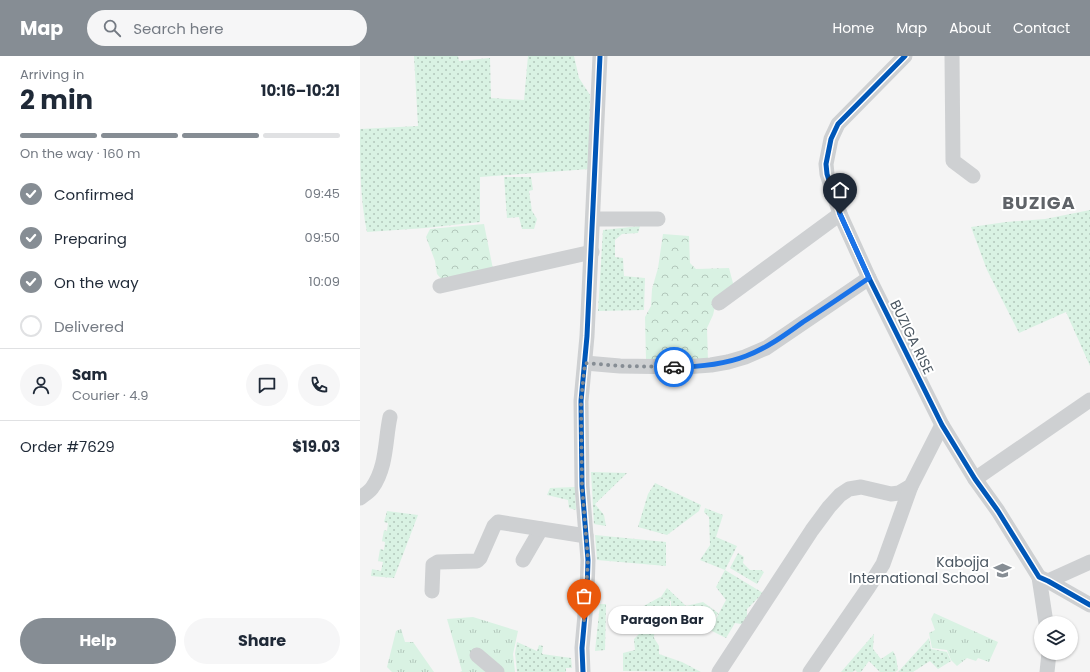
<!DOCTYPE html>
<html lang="en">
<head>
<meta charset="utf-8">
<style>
	:root { --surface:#fff; --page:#f6f6f7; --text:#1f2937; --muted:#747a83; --line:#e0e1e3; --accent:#868d94 }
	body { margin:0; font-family:Poppins,sans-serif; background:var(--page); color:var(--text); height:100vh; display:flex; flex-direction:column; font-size:15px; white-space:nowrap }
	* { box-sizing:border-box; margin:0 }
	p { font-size:13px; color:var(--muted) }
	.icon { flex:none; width:22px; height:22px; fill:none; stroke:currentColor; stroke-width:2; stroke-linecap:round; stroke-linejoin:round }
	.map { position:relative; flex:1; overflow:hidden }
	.details { display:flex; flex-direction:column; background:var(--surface); width:360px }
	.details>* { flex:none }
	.buttons { position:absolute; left:674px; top:560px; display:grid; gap:8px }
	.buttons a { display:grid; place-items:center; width:44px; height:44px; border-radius:50%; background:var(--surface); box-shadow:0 1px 3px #0004; font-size:20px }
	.pin { position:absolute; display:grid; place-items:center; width:34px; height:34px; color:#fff; margin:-41px -17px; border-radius:50% 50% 50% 0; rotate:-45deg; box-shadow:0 0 4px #0007 }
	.pin .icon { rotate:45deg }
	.courier { position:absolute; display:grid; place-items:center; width:40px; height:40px; margin:-20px; border:3px solid #1a73e8; border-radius:50%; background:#fff; color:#222; box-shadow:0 1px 5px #0007 }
	.bubble { position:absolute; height:28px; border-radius:14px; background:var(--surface); box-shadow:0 1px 3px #0004; font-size:13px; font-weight:700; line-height:28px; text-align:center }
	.head em { font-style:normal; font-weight:700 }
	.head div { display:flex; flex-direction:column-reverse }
	.head { display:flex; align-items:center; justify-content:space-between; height:68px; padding:0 20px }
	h1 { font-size:26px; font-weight:700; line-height:30px }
	.bar { display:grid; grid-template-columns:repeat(4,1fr); gap:6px 4px; align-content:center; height:48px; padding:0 20px }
	.bar i { height:5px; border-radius:3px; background:var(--line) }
	.bar .active { background:var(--accent) }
	.bar p { grid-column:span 4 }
	.line { display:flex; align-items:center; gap:10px; padding:0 20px; border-top:1px solid var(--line) }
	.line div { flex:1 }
	.round { display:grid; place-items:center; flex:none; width:42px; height:42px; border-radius:21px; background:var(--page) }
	ol { padding:0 20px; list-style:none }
	li { display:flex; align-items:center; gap:12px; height:44px }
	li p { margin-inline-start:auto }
	li .icon { padding:4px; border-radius:50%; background:var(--accent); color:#fff; stroke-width:4 }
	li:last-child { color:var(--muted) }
	li i { width:22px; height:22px; border:2px solid var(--line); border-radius:50% }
	.action { display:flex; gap:8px; margin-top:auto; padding:8px 20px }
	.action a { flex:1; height:46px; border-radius:24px; background:var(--accent); color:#fff; font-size:16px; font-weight:700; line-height:46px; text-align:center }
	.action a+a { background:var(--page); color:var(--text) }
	header { display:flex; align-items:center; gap:24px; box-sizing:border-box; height:56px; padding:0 20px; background:var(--accent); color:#fff }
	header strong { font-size:19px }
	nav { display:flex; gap:22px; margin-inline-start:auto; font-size:14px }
	.search { width:280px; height:36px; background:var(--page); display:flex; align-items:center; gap:10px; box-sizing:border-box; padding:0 14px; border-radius:22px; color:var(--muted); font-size:15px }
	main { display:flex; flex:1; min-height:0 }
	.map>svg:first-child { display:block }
	.grass { fill:url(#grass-dots) }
	.forest { fill:url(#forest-crowns) }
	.park { fill:url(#park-tufts) }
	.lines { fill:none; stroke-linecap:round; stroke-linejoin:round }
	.minor { stroke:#ced0d2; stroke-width:15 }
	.cycleway-casing { stroke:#fff; stroke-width:8 }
	.cycleway { stroke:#0057b8; stroke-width:5 }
	.done { stroke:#868d94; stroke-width:4; stroke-dasharray:0 7.2 }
	.route { stroke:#1a73e8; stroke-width:5 }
	.labels { text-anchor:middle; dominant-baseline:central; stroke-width:4; stroke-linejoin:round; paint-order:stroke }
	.street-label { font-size:14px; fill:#4a5661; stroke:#fff }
	.poi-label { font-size:14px; fill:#4a5661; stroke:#fff; text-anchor:end }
	.district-label { font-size:18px; font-weight:bold; letter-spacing:1px; fill:#5f6368; stroke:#fff }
</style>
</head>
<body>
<header>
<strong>Map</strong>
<div class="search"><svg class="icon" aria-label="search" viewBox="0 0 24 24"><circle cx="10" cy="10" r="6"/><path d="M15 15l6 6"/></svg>Search here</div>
<nav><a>Home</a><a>Map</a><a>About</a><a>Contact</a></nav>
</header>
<main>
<section class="details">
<div class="head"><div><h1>2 min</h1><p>Arriving in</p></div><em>10:16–10:21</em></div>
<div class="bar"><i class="active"></i><i class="active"></i><i class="active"></i><i></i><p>On the way · 160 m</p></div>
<ol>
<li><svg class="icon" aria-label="check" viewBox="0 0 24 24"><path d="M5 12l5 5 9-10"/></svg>Confirmed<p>09:45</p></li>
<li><svg class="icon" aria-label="check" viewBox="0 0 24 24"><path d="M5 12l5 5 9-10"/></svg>Preparing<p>09:50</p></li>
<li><svg class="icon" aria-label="check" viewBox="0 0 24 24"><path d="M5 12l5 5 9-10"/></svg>On the way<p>10:09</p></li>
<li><i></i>Delivered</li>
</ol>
<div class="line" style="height:72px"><a class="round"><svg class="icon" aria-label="person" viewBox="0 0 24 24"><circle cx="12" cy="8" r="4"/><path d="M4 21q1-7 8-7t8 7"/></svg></a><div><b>Sam</b><p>Courier · 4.9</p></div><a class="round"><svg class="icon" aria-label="chat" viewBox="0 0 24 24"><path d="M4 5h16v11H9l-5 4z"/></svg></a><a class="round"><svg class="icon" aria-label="phone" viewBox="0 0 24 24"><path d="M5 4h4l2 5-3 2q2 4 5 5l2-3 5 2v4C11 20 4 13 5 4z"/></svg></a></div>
<div class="line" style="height:52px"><div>Order #7629</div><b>$19.03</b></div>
<div class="action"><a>Help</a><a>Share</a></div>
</section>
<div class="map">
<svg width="730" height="616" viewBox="0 0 730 616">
	<defs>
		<pattern id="grass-dots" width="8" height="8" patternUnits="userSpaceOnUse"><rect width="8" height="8" fill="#d9f2e3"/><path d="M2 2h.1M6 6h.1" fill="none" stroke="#b2c7bb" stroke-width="1.8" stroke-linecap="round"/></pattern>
		<pattern id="forest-crowns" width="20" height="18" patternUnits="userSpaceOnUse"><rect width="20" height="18" fill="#d9f2e3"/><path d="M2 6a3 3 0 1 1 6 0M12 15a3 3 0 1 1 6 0" fill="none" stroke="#b2c7bb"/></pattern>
		<pattern id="park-tufts" width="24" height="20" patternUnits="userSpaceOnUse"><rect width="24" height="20" fill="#d9f2e3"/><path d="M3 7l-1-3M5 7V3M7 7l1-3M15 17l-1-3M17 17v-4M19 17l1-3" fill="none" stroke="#b2c7bb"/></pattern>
	</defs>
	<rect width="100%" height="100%" fill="#f4f4f4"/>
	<!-- grass -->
	<g class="grass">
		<path d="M 54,0 L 98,0 L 99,5 L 130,2 L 131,42 L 164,44 L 168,0 L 214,0 L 219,22 L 230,39 L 229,113 L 120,121 L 120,166 L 65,172 L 7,176 C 0,142 0,108 0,73 L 58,70 Z"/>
		<polygon points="144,121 171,121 173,134 169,135 172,155 177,163 174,173 162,173 159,161 147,162"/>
		<polygon points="730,154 730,310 706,256 659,277 627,214 611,171 646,166 685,163"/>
		<polygon points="280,170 278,177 262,178 255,184 255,201 263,202 264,220 285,222 284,254 238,255 243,174"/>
		<polygon points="231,416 267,417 235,448 244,459 246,470 234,468"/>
		<polygon points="295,427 341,449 339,455 307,479 278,471 288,438"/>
		<polygon points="215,431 216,454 209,452 208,444 187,439 190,432"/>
		<polygon points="345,452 363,459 356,481 377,490 365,514 403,537 387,553 387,569 375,567 366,582 350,574 366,544 356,531 365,514 340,504 350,489 349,461 344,456"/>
		<polygon points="27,455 58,459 34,522 11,520 12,513 21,515 23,506 18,505 20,493 24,494 25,486 22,485 24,474 27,475 28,467 24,466"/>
		<polygon points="235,479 306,486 306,510 237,504"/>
		<polygon points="378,497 384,501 383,507 390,514 401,514 404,516 397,528 370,512"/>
		<polygon points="307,532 326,550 343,546 358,557 351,570 337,563 323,565 311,550 311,545 301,541"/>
		<polygon points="300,541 310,545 310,550 307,560 295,565 294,582 299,590 299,598 322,606 341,616 263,615 263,597 275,594 274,583 279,578 280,552"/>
		<polygon points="240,548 246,548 245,594 235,595"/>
		<polygon points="514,578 513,593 521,603 533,595 536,601 538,614 535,616 520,616 509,605 501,616 497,616 495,614 493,616 481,616"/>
		<polygon points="569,582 571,593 587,596 591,605 578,613 570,605 553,616 538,616"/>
		<polygon points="157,586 177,595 179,589 183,590 182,598 211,602 212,612 206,612 206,616 157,616 155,597"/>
	</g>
	<!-- forest -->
	<g class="forest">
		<polygon points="124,168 133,213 83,225 77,218 75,205 66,181 70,173"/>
		<polygon points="303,178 329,180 330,207 336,213 369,212 374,231 357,242 353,259 347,272 348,306 286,304 285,261 291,250 292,233 298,212"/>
	</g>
	<!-- park -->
	<g class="park">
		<polygon points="574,557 638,586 629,606 618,602 616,605 607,602 597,610 591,604 587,594 572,592 569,577 575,574 571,563"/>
		<polygon points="113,561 158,575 153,598 155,616 100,616 102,615 87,563"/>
		<polygon points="41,573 45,586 53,586 74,616 32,616 27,611 36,575"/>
	</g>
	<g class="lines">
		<!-- minor -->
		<g class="minor">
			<polyline points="545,0 478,68 471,83 466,108 467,118 480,158 509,222 582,369 615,423 638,455 679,521 688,525 730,549"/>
			<polyline points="592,0 593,105 613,120"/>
			<polyline points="233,163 298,163"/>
			<polyline points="80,230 232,196"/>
			<polyline points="359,247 480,158"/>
			<polyline points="225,307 260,310 325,311 351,309 368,306 385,301 406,292 509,222"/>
			<polyline points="615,423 730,344"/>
			<path d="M 0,442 C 4,439 9,436 12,432 C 27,411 25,384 30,361"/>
			<polyline points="163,504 181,473"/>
			<polyline points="679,521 686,567"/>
			<polyline points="688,525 730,506"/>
			<polyline points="72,535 73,509 78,506 117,505 120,502 134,470 138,466 226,480"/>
			<polyline points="117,599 137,616"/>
			<polyline points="223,616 222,592 227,536 228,504 222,430 221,345 227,280 240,0"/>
			<polyline points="359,616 452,474 469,451 480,439 489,433 501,431 531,438 539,437 551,430 582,369"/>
			<polyline points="450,616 508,532 523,508 551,430"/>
			<polyline points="687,616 689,597"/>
		</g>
		<defs>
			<g id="cycleway">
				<polyline points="545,0 478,68 471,83 466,108 467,118 480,158 509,222 582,369 615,423 638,455 679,521 688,525 730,549"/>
				<polyline points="223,616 222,592 227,536 228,504 222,430 221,345 227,280 240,0"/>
			</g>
		</defs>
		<!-- cycleway casing -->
		<use href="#cycleway" class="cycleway-casing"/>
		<!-- cycleway -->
		<use href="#cycleway" class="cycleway"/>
	</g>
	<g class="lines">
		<!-- done -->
		<polyline class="done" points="224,564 228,504 222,430 221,345 225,307 260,310 314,311"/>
		<!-- route -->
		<path class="route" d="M 314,311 C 338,311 363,309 386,300 C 407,292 425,279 443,266 C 465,252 487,237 509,222 L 480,158"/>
	</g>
	<!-- icons -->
	<defs>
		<symbol id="school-bare" viewBox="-9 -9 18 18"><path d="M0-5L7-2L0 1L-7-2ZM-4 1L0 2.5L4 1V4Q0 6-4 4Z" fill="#868d94" stroke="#fff" stroke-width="2.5" paint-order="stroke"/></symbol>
	</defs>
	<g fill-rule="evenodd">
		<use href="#school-bare" x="630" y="502" width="25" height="25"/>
	</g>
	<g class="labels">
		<!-- street labels -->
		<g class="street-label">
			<text transform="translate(552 281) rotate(64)">BUZIGA RISE</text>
		</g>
		<!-- poi labels -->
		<g class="poi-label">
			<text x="629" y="506">Kabojja<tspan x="629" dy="16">International School</tspan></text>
		</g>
		<!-- district labels -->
		<g class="district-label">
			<text x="679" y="146">BUZIGA</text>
		</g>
	</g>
</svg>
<div class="buttons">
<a><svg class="icon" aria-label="layers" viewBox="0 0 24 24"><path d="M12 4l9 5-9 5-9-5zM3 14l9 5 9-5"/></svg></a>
</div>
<div class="pin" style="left:224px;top:564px;background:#ea580c"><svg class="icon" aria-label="bag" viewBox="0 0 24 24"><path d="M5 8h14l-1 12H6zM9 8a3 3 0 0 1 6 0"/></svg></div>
<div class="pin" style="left:480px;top:158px;background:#1f2937"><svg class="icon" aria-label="home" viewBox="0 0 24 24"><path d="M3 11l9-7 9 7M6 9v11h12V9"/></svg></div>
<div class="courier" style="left:314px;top:311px"><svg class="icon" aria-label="car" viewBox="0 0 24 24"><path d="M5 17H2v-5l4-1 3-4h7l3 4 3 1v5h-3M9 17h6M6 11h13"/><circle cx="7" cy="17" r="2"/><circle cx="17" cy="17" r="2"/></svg></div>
<div class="bubble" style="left:248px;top:550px;width:108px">Paragon Bar</div>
</div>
</main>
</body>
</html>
